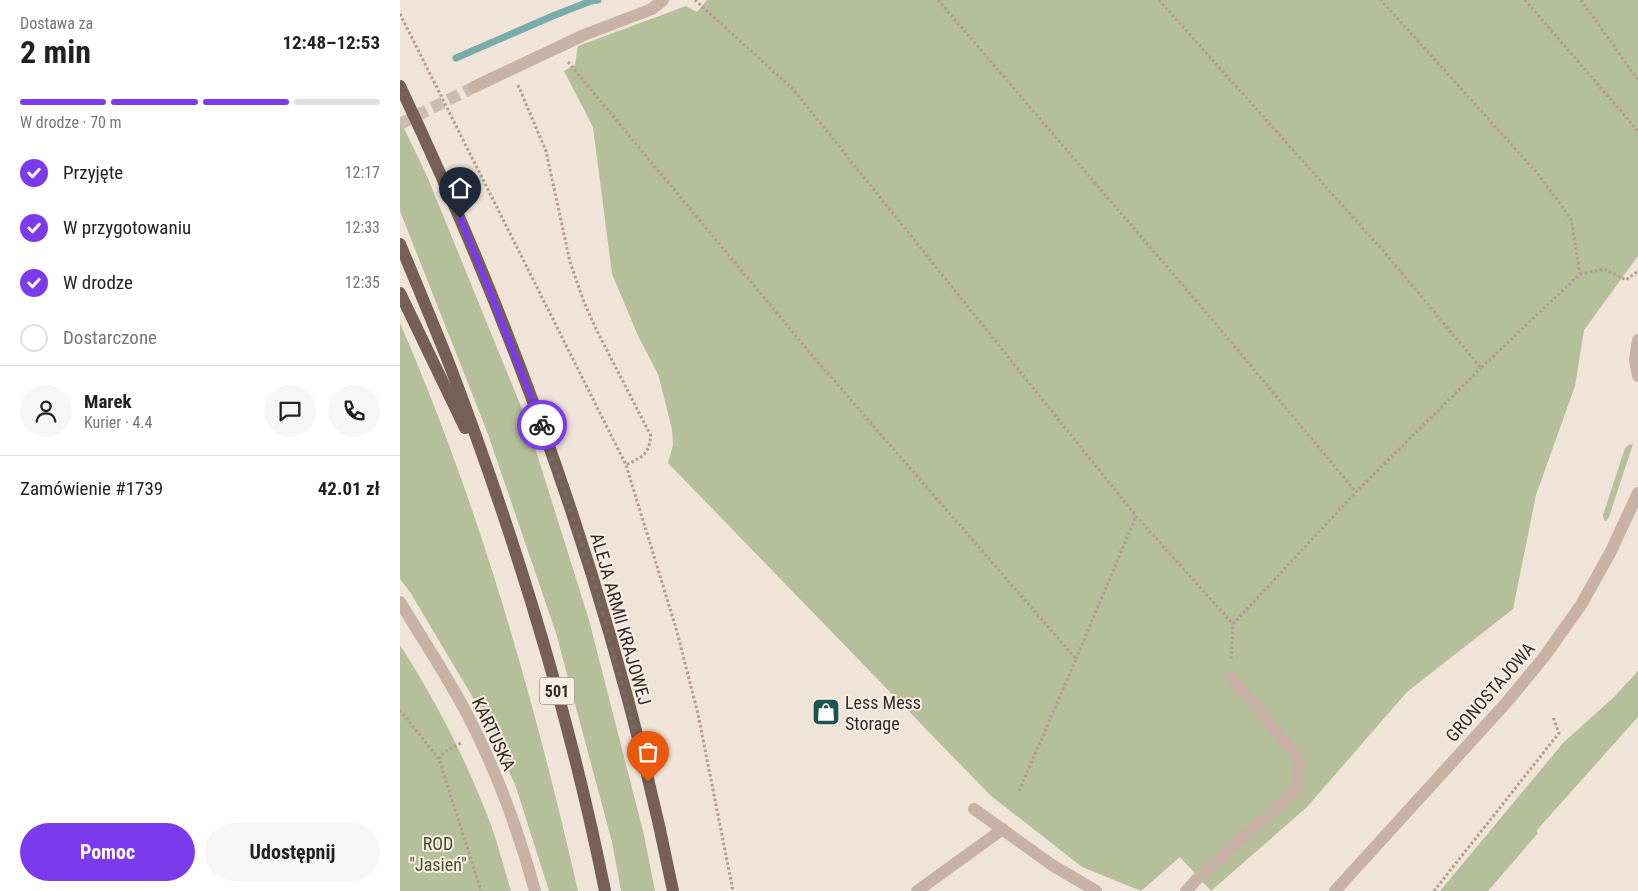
<!DOCTYPE html>
<html lang="pl">
<head>
<meta charset="utf-8">
<style>
	:root { --surface:#fff; --page:#f6f6f6; --text:#222; --muted:#767676; --line:#e0e0e0; --accent:#7c3aed }
	body { margin:0; font-family:"Roboto Condensed",sans-serif; background:var(--page); color:var(--text); height:100vh; display:flex; flex-direction:column; font-size:19px; white-space:nowrap }
	* { box-sizing:border-box; margin:0 }
	p { font-size:16px; color:var(--muted) }
	.icon { flex:none; width:28px; height:28px; fill:none; stroke:currentColor; stroke-width:2; stroke-linecap:round; stroke-linejoin:round }
	.map { position:relative; flex:1; overflow:hidden }
	.details { display:flex; flex-direction:column; background:var(--surface); width:400px }
	.details>* { flex:none }
	.pin { position:absolute; display:grid; place-items:center; width:42px; height:42px; color:#fff; margin:-51px -21px; border-radius:50% 50% 50% 0; rotate:-45deg; box-shadow:0 0 5px #0007 }
	.pin .icon { rotate:45deg }
	.courier { position:absolute; display:grid; place-items:center; width:50px; height:50px; margin:-25px; border:4px solid #7c3aed; border-radius:50%; background:#fff; color:#222; box-shadow:0 1px 6px #0007 }
	.headline em { font-style:normal; font-weight:700 }
	.headline div { display:flex; flex-direction:column-reverse }
	.headline { display:flex; align-items:center; justify-content:space-between; height:85px; padding:0 20px }
	h1 { font-size:32px; font-weight:700; line-height:38px }
	.bar { display:grid; grid-template-columns:repeat(4,1fr); gap:8px 5px; align-content:center; height:60px; padding:0 20px }
	.bar i { height:6px; border-radius:4px; background:var(--line) }
	.bar .active { background:var(--accent) }
	.bar p { grid-column:span 4 }
	.line { display:flex; align-items:center; gap:12px; padding:0 20px; border-top:1px solid var(--line) }
	.line div { flex:1 }
	.round { display:grid; place-items:center; flex:none; width:52px; height:52px; border-radius:26px; background:var(--page) }
	ol { padding:0 20px; list-style:none }
	li { display:flex; align-items:center; gap:15px; height:55px }
	li p { margin-inline-start:auto }
	li .icon { padding:5px; border-radius:50%; background:var(--accent); color:#fff; stroke-width:4 }
	li:last-child { color:var(--muted) }
	li i { width:28px; height:28px; border:2px solid var(--line); border-radius:50% }
	.action { display:flex; gap:10px; margin-top:auto; padding:10px 20px }
	.action a { flex:1; height:58px; border-radius:30px; background:var(--accent); color:#fff; font-size:20px; font-weight:700; line-height:58px; text-align:center }
	.action a+a { background:var(--page); color:var(--text) }
	main { display:flex; flex:1; min-height:0 }
	.map>svg:first-child { display:block }
	.green { fill:#b5bf99 }
	.lines { fill:none; stroke-linecap:round; stroke-linejoin:round }
	.stream { stroke:#78acab; stroke-width:7 }
	.minor-tunnel { stroke:#cabeb4; stroke-width:12; stroke-dasharray:12 6; stroke-linecap:butt }
	.path { stroke:#b39c8f; stroke-width:3; stroke-dasharray:2.5 2.5; stroke-linecap:butt }
	.minor { stroke:#c8b2a5; stroke-width:12 }
	.major { stroke:#755f57; stroke-width:12 }
	.done { stroke:#766a64; stroke-width:5; stroke-dasharray:0 9 }
	.route { stroke:#7c3aed; stroke-width:6 }
	.labels { text-anchor:middle; dominant-baseline:central; stroke-width:4; stroke-linejoin:round; paint-order:stroke }
	.shield { fill:#f8eee4; stroke:#6f645f; stroke-width:1 }
	.shield-label { font-size:16px; font-weight:bold; fill:#342926 }
	.street-label { font-size:18px; fill:#342926; stroke:#f8eee4 }
	.poi-label { font-size:18px; fill:#342926; stroke:#f8eee4; text-anchor:start }
	.park-label { font-size:18px; fill:#46512a; stroke:#f8eee4 }
</style>
</head>
<body>
<main>
<section class="details">
<div class="headline"><div><h1>2 min</h1><p>Dostawa za</p></div><em>12:48–12:53</em></div>
<div class="bar"><i class="active"></i><i class="active"></i><i class="active"></i><i></i><p>W drodze · 70 m</p></div>
<ol>
<li><svg class="icon" aria-label="check" viewBox="0 0 24 24"><path d="M5 12l5 5 9-10"/></svg>Przyjęte<p>12:17</p></li>
<li><svg class="icon" aria-label="check" viewBox="0 0 24 24"><path d="M5 12l5 5 9-10"/></svg>W przygotowaniu<p>12:33</p></li>
<li><svg class="icon" aria-label="check" viewBox="0 0 24 24"><path d="M5 12l5 5 9-10"/></svg>W drodze<p>12:35</p></li>
<li><i></i>Dostarczone</li>
</ol>
<div class="line" style="height:90px"><a class="round"><svg class="icon" aria-label="person" viewBox="0 0 24 24"><circle cx="12" cy="8" r="4"/><path d="M4 21q1-7 8-7t8 7"/></svg></a><div><b>Marek</b><p>Kurier · 4.4</p></div><a class="round"><svg class="icon" aria-label="chat" viewBox="0 0 24 24"><path d="M4 5h16v11H9l-5 4z"/></svg></a><a class="round"><svg class="icon" aria-label="phone" viewBox="0 0 24 24"><path d="M5 4h4l2 5-3 2q2 4 5 5l2-3 5 2v4C11 20 4 13 5 4z"/></svg></a></div>
<div class="line" style="height:65px"><div>Zamówienie #1739</div><b>42.01 zł</b></div>
<div class="action"><a>Pomoc</a><a>Udostępnij</a></div>
</section>
<div class="map">
<svg width="1238" height="891" viewBox="0 0 1238 891">
	<rect width="100%" height="100%" fill="#f0e3d8"/>
	<!-- green -->
	<g class="green">
		<polygon points="307,0 1238,0 1238,256 1184,330 1175,386 1136,495 1113,609 1007,692 907,807 811,891 780,857 741,891 682,867 590,795 268,463 273,445 272,429 258,374 239,338 212,274 193,127 164,71 175,65 178,46 286,6 297,12"/>
		<polygon points="0,120 27,176 126,419 189,620 244,835 255,891 221,891 212,842 156,633 88,434 0,211"/>
		<path d="M 0,323 C 79,505 134,698 178,891 L 149,891 L 115,784 L 75,701 L 10,592 L 0,579 Z"/>
		<polygon points="1233,444 1209,517 1206,521 1204,520 1203,515 1225,448 1228,445"/>
		<path d="M 0,645 C 37,702 67,762 91,825 C 99,847 104,869 111,891 L 0,891 Z"/>
		<polygon points="1238,671 1238,717 1136,831 1138,833 1088,891 1040,891 1163,743 1214,697"/>
	</g>
	<g class="lines">
		<!-- stream -->
		<polyline class="stream" points="56,58 155,15 191,1 198,0"/>
		<!-- minor-tunnel -->
		<polyline class="minor-tunnel" points="0,124 74,87"/>
		<!-- path -->
		<g class="path">
			<polyline points="295,0 393,89 736,516 833,624"/>
			<polyline points="538,0 816,324 956,492"/>
			<polyline points="759,0 985,253 1081,368 1180,274 1171,219 1138,174 981,0"/>
			<polyline points="1125,0 1238,131"/>
			<polyline points="1181,0 1238,80"/>
			<polyline points="0,14 226,465 276,628 298,714 333,891"/>
			<polyline points="168,62 411,354 676,659 619,791"/>
			<path d="M 118,85 L 146,151 L 170,262 L 184,302 L 196,329 L 251,436 C 248,456 243,456 226,465"/>
			<polyline points="1180,274 1204,269 1226,280 1238,271"/>
			<polyline points="676,659 736,516"/>
			<polyline points="831,659 833,624 956,492 1081,368"/>
			<polyline points="0,710 39,759 81,891"/>
			<polyline points="39,759 44,752 63,742"/>
			<polyline points="1034,891 1159,733 1153,717"/>
		</g>
		<!-- minor -->
		<g class="minor">
			<polyline points="74,87 184,35 252,9 263,0"/>
			<polyline points="1238,340 1235,360 1238,376"/>
			<path d="M 0,602 C 22,638 45,673 65,710 C 95,767 118,829 135,891"/>
			<polyline points="574,809 652,865 696,891"/>
			<polyline points="517,891 603,829"/>
			<polyline points="786,891 798,878 897,789 900,760 830,676"/>
			<polyline points="935,891 1106,703 1144,657 1181,605 1210,553 1238,493"/>
		</g>
		<!-- major -->
		<g class="major">
			<path d="M 0,86 C 121,342 217,613 273,891"/>
			<path d="M 0,244 C 17,285 34,325 50,366 C 115,537 169,712 205,891"/>
			<polyline points="0,293 65,428"/>
		</g>
	</g>
	<g class="lines">
		<!-- done -->
		<polyline class="done" points="142,425 195,585 248,782"/>
		<!-- route -->
		<polyline class="route" points="60,218 86,282 142,425"/>
	</g>
	<!-- icons -->
	<defs>
		<symbol id="shop-square" viewBox="-11 -11 22 22"><rect x="-9" y="-9" width="18" height="18" rx="4" fill="#1d5453" stroke="#f8eee4"/><path d="M-5-2.5h2.3a2.7 3.5 0 0 1 5.4 0H5L5.5 6h-11ZM-1.5-2.5h3a1.5 2.3 0 0 0-3 0Z" fill="#fff"/></symbol>
	</defs>
	<g fill-rule="evenodd">
		<use href="#shop-square" x="410" y="696" width="32" height="32"/>
	</g>
	<g class="labels">
		<!-- shield labels -->
		<rect class="shield" x="139.5" y="677.5" width="35" height="27" rx="4"/>
		<g class="shield-label">
			<text x="157" y="691">501</text>
		</g>
		<!-- street labels -->
		<g class="street-label">
			<text transform="translate(221 619) rotate(74)">ALEJA ARMII KRAJOWEJ</text>
			<text transform="translate(1090 692) rotate(-49)">GRONOSTAJOWA</text>
			<text transform="translate(94 734) rotate(65)">KARTUSKA</text>
		</g>
		<!-- poi labels -->
		<g class="poi-label">
			<text x="445" y="702">Less Mess<tspan x="445" dy="21">Storage</tspan></text>
		</g>
		<!-- park labels -->
		<g class="park-label">
			<text x="38" y="843">ROD<tspan x="38" dy="21">"Jasień"</tspan></text>
		</g>
	</g>
</svg>
<div class="pin" style="left:248px;top:782px;background:#ea580c"><svg class="icon" aria-label="bag" viewBox="0 0 24 24"><path d="M5 8h14l-1 12H6zM9 8a3 3 0 0 1 6 0"/></svg></div>
<div class="pin" style="left:60px;top:218px;background:#1f2937"><svg class="icon" aria-label="home" viewBox="0 0 24 24"><path d="M3 11l9-7 9 7M6 9v11h12V9"/></svg></div>
<div class="courier" style="left:142px;top:425px"><svg class="icon" aria-label="bike" viewBox="0 0 24 24"><circle cx="6" cy="16" r="4"/><circle cx="18" cy="16" r="4"/><path d="M6 16l4-8h5l3 8M10 8l3 8H6M13 5h3"/></svg></div>
</div>
</main>
</body>
</html>
